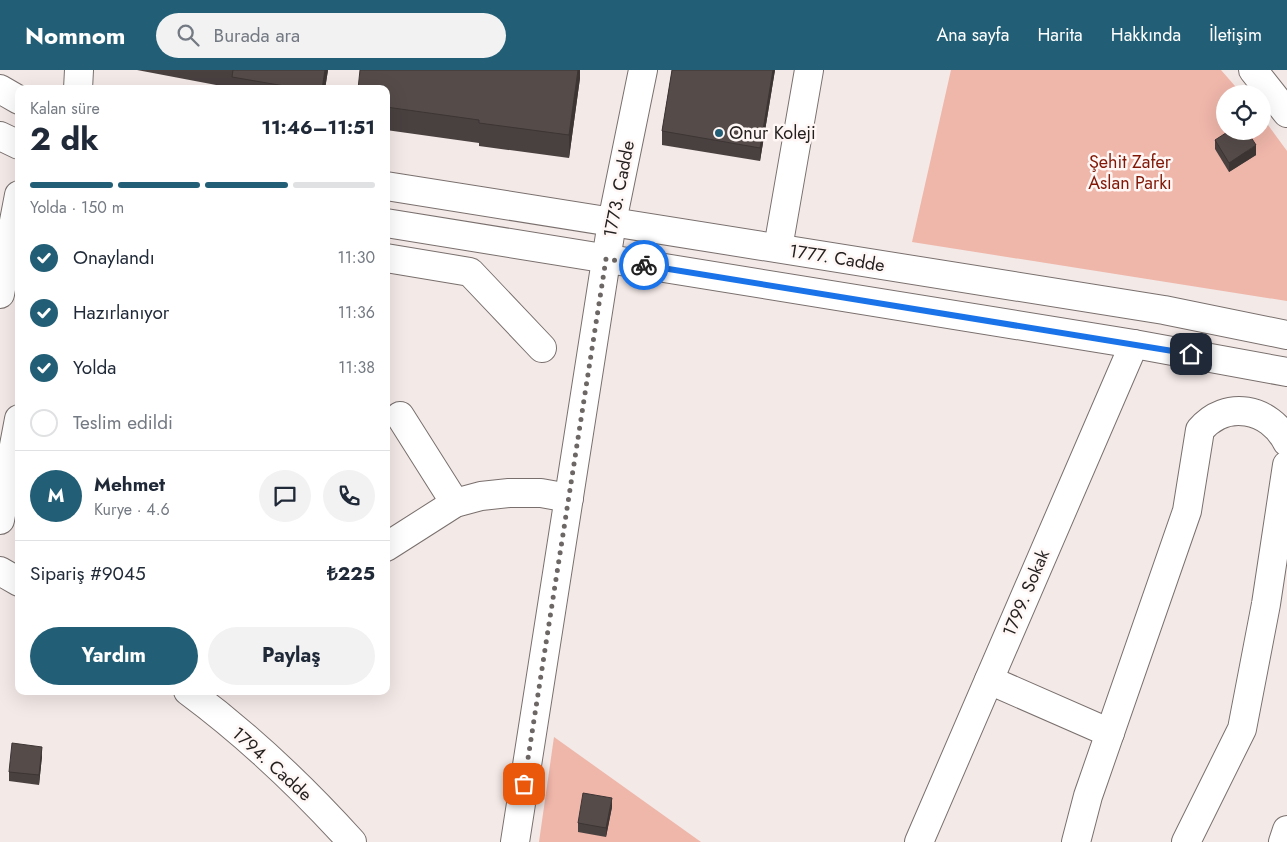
<!DOCTYPE html>
<html lang="tr">
<head>
<meta charset="utf-8">
<style>
	:root { --surface:#fff; --page:#f2f2f3; --text:#1f2937; --muted:#747a83; --line:#e0e1e3; --accent:#225f76 }
	body { margin:0; font-family:Jost,sans-serif; background:var(--page); color:var(--text); height:100vh; display:flex; flex-direction:column; font-size:19px; white-space:nowrap }
	* { box-sizing:border-box; margin:0 }
	p { font-size:16px; color:var(--muted) }
	.icon { flex:none; width:28px; height:28px; fill:none; stroke:currentColor; stroke-width:2; stroke-linecap:round; stroke-linejoin:round }
	.map { position:relative; flex:1; overflow:hidden }
	.details { position:absolute; left:15px; top:15px; width:375px; height:610px; display:flex; flex-direction:column; background:var(--surface); border-radius:10px; box-shadow:0 5px 20px #0002 }
	.details>* { flex:none }
	.controls { position:absolute; left:1216px; top:15px; display:grid; gap:10px }
	.controls a { display:grid; place-items:center; width:55px; height:55px; border-radius:50%; background:var(--surface); box-shadow:0 5px 20px #0002; font-size:25px }
	.pin { position:absolute; display:grid; place-items:center; width:42px; height:42px; color:#fff; margin:-21px; border-radius:10px; box-shadow:0 2px 8px #0006 }
	.courier { position:absolute; display:grid; place-items:center; width:50px; height:50px; margin:-25px; border:4px solid #1a73e8; border-radius:50%; background:#fff; color:#222; box-shadow:0 1px 6px #0007 }
	.overview em { font-style:normal; font-weight:700 }
	.overview div { display:flex; flex-direction:column-reverse }
	.overview { display:flex; align-items:center; justify-content:space-between; height:85px; padding:0 15px }
	h1 { font-size:32px; font-weight:700; line-height:38px }
	.bar { display:grid; grid-template-columns:repeat(4,1fr); gap:8px 5px; align-content:center; height:60px; padding:0 15px }
	.bar i { height:6px; border-radius:4px; background:var(--line) }
	.bar .selected { background:var(--accent) }
	.bar p { grid-column:span 4 }
	.line { display:flex; align-items:center; gap:12px; padding:0 15px; border-top:1px solid var(--line) }
	.line div { flex:1 }
	.round { display:grid; place-items:center; flex:none; width:52px; height:52px; border-radius:26px; background:var(--page) }
	ol { padding:0 15px; list-style:none }
	li { display:flex; align-items:center; gap:15px; height:55px }
	li p { margin-inline-start:auto }
	li .icon { padding:5px; border-radius:50%; background:var(--accent); color:#fff; stroke-width:4 }
	li:last-child { color:var(--muted) }
	li i { width:28px; height:28px; border:2px solid var(--line); border-radius:50% }
	.cta { display:flex; gap:10px; margin-top:auto; padding:10px 15px }
	.cta a { flex:1; height:58px; border-radius:30px; background:var(--accent); color:#fff; font-size:20px; font-weight:700; line-height:58px; text-align:center }
	.cta a+a { background:var(--page); color:var(--text) }
	header { display:flex; align-items:center; gap:30px; box-sizing:border-box; height:70px; padding:0 25px; background:var(--accent); color:#fff }
	header strong { font-size:24px }
	nav { display:flex; gap:28px; margin-inline-start:auto; font-size:18px }
	.search { width:350px; height:45px; background:var(--page); display:flex; align-items:center; gap:12px; box-sizing:border-box; padding:0 18px; border-radius:28px; color:var(--muted); font-size:19px }
	.map>svg:first-child { display:block }
	.green { fill:#efb6aa }
	.lines { fill:none; stroke-linecap:round; stroke-linejoin:round }
	.minor-casing { stroke:#79706e; stroke-width:30 }
	.tertiary-casing { stroke:#79706e; stroke-width:30 }
	.secondary-casing { stroke:#79706e; stroke-width:30 }
	.minor { stroke:#fff; stroke-width:28 }
	.tertiary { stroke:#fff; stroke-width:28 }
	.secondary { stroke:#fff; stroke-width:28 }
	.wall { fill:#494140 }
	.shaded-wall { fill:#3c3534 }
	.building { fill:#554c4a; stroke:#3c3534 }
	.done { stroke:#6c6665; stroke-width:5; stroke-dasharray:0 9 }
	.route { stroke:#1a73e8; stroke-width:6 }
	.poi-dot { fill:#225f76; stroke:#fff7f5; stroke-width:2 }
	.labels { text-anchor:middle; dominant-baseline:central; stroke-width:5; stroke-linejoin:round; paint-order:stroke }
	.poi-label { font-size:18px; fill:#231f1f; stroke:#fff7f5; text-anchor:start }
	.park-label { font-size:18px; fill:#811807; stroke:#fff7f5 }
	.street-label { font-size:18px; fill:#231f1f; stroke:#fff7f5 }
</style>
</head>
<body>
<header>
<strong>Nomnom</strong>
<div class="search"><svg class="icon" aria-label="search" viewBox="0 0 24 24"><circle cx="10" cy="10" r="6"/><path d="M15 15l6 6"/></svg>Burada ara</div>
<nav><a>Ana sayfa</a><a>Harita</a><a>Hakkında</a><a>İletişim</a></nav>
</header>
<div class="map">
<svg width="1287" height="772" viewBox="0 0 1287 772">
	<rect width="100%" height="100%" fill="#f3e9e7"/>
	<!-- green -->
	<g class="green">
		<polygon points="951,0 1221,0 1242,24 1225,24 1225,61 1262,61 1263,48 1287,81 1287,231 912,172"/>
		<polygon points="554,667 701,772 539,772"/>
	</g>
	<g class="lines">
		<defs>
			<g id="minor">
				<polyline points="78,19 79,0"/>
				<polyline points="778,178 809,0"/>
				<polyline points="386,188 470,202 542,278"/>
				<polyline points="400,346 455,433"/>
				<polyline points="386,477 455,433 481,426 509,423 541,423 569,428"/>
				<polyline points="989,610 1110,663"/>
				<polyline points="919,772 1134,274"/>
				<path d="M 1076,772 L 1088,726 L 1187,441 L 1200,360 C 1226,329 1270,338 1287,372"/>
				<polyline points="1186,772 1242,659 1266,534 1287,395"/>
				<polyline points="1283,772 1287,760"/>
			</g>
			<g id="tertiary">
				<polyline points="1253,0 1287,43"/>
				<polyline points="0,501 19,512"/>
				<path d="M 188,621 C 246,664 304,719 352,772"/>
				<polyline points="515,772 612,152 643,0"/>
			</g>
			<g id="secondary">
				<polyline points="0,19 19,30"/>
				<polyline points="0,66 19,75"/>
				<polyline points="386,116 1164,240 1287,265"/>
				<polyline points="386,153 1134,274 1287,302"/>
				<polyline points="0,224 19,125"/>
				<polyline points="0,450 19,349"/>
			</g>
		</defs>
		<!-- minor casing -->
		<use href="#minor" class="minor-casing"/>
		<!-- tertiary casing -->
		<use href="#tertiary" class="tertiary-casing"/>
		<!-- secondary casing -->
		<use href="#secondary" class="secondary-casing"/>
		<!-- minor -->
		<use href="#minor" class="minor"/>
		<!-- tertiary -->
		<use href="#tertiary" class="tertiary"/>
		<!-- secondary -->
		<use href="#secondary" class="secondary"/>
	</g>
	<!-- wall -->
	<g class="wall">
		<polygon points="137,0 328,0 325,19 232,19 232,18"/>
		<polygon points="580,0 580,8 569,88 479,76 479,73 386,60 386,19"/>
		<polygon points="672,0 775,0 760,91 662,75 662,61"/>
		<polygon points="1215,70 1256,85 1229,102 1215,79"/>
		<polygon points="42,686 39,715 9,711 9,702"/>
		<polygon points="612,737 606,767 578,762 578,753"/>
	</g>
	<!-- shaded-wall -->
	<g class="shaded-wall">
		<polygon points="325,0 328,0 325,19 322,19"/>
		<polygon points="578,0 580,0 580,8 569,88 569,65"/>
		<polygon points="773,0 775,0 760,91 760,78"/>
		<polygon points="1256,75 1256,85 1229,102 1229,93"/>
		<polygon points="42,677 42,686 39,715 39,705"/>
		<polygon points="612,728 612,737 606,767 606,758"/>
	</g>
	<!-- building -->
	<g class="building">
		<polygon points="233,0 325,0 322,19 302,19 232,7"/>
		<polygon points="360,0 578,0 569,65 479,53 479,50 386,37 386,19 358,19"/>
		<polygon points="672,0 773,0 760,78 662,61"/>
		<polygon points="1229,61 1247,61 1256,75 1229,93 1215,70"/>
		<polygon points="12,673 42,677 39,705 9,702"/>
		<polygon points="583,723 612,728 606,758 578,753"/>
	</g>
	<g class="lines">
		<!-- done -->
		<polyline class="done" points="524,714 606,189 644,195"/>
		<!-- route -->
		<polyline class="route" points="644,195 1191,284"/>
	</g>
	<!-- markers -->
	<circle class="poi-dot" cx="719" cy="63" r="5"/>
	<g class="labels">
		<!-- poi labels -->
		<g class="poi-label">
			<text x="729" y="63">Onur Koleji</text>
		</g>
		<!-- park labels -->
		<g class="park-label">
			<text x="1130" y="92">Şehit Zafer<tspan x="1130" dy="21">Aslan Parkı</tspan></text>
		</g>
		<!-- street labels -->
		<g class="street-label">
			<text transform="translate(619 119) rotate(-79)">1773. Cadde</text>
			<text transform="translate(837 188) rotate(9)">1777. Cadde</text>
			<text transform="translate(1026 523) rotate(-67)">1799. Sokak</text>
			<text transform="translate(272 694) rotate(42)">1794. Cadde</text>
		</g>
	</g>
</svg>
<div class="controls">
<a><svg class="icon" aria-label="locate" viewBox="0 0 24 24"><circle cx="12" cy="12" r="6"/><path d="M12 2v4M12 18v4M2 12h4M18 12h4"/></svg></a>
</div>
<div class="pin" style="left:524px;top:714px;background:#ea580c"><svg class="icon" aria-label="bag" viewBox="0 0 24 24"><path d="M5 8h14l-1 12H6zM9 8a3 3 0 0 1 6 0"/></svg></div>
<div class="pin" style="left:1191px;top:284px;background:#1f2937"><svg class="icon" aria-label="home" viewBox="0 0 24 24"><path d="M3 11l9-7 9 7M6 9v11h12V9"/></svg></div>
<div class="courier" style="left:644px;top:195px"><svg class="icon" aria-label="bike" viewBox="0 0 24 24"><circle cx="6" cy="16" r="4"/><circle cx="18" cy="16" r="4"/><path d="M6 16l4-8h5l3 8M10 8l3 8H6M13 5h3"/></svg></div>
<section class="details">
<div class="overview"><div><h1>2 dk</h1><p>Kalan süre</p></div><em>11:46–11:51</em></div>
<div class="bar"><i class="selected"></i><i class="selected"></i><i class="selected"></i><i></i><p>Yolda · 150 m</p></div>
<ol>
<li><svg class="icon" aria-label="check" viewBox="0 0 24 24"><path d="M5 12l5 5 9-10"/></svg>Onaylandı<p>11:30</p></li>
<li><svg class="icon" aria-label="check" viewBox="0 0 24 24"><path d="M5 12l5 5 9-10"/></svg>Hazırlanıyor<p>11:36</p></li>
<li><svg class="icon" aria-label="check" viewBox="0 0 24 24"><path d="M5 12l5 5 9-10"/></svg>Yolda<p>11:38</p></li>
<li><i></i>Teslim edildi</li>
</ol>
<div class="line" style="height:90px"><b class="round" style="background:var(--accent);color:#fff">M</b><div><b>Mehmet</b><p>Kurye · 4.6</p></div><a class="round"><svg class="icon" aria-label="chat" viewBox="0 0 24 24"><path d="M4 5h16v11H9l-5 4z"/></svg></a><a class="round"><svg class="icon" aria-label="phone" viewBox="0 0 24 24"><path d="M5 4h4l2 5-3 2q2 4 5 5l2-3 5 2v4C11 20 4 13 5 4z"/></svg></a></div>
<div class="line" style="height:65px"><div>Sipariş #9045</div><b>₺225</b></div>
<div class="cta"><a>Yardım</a><a>Paylaş</a></div>
</section>
</div>
</body>
</html>
